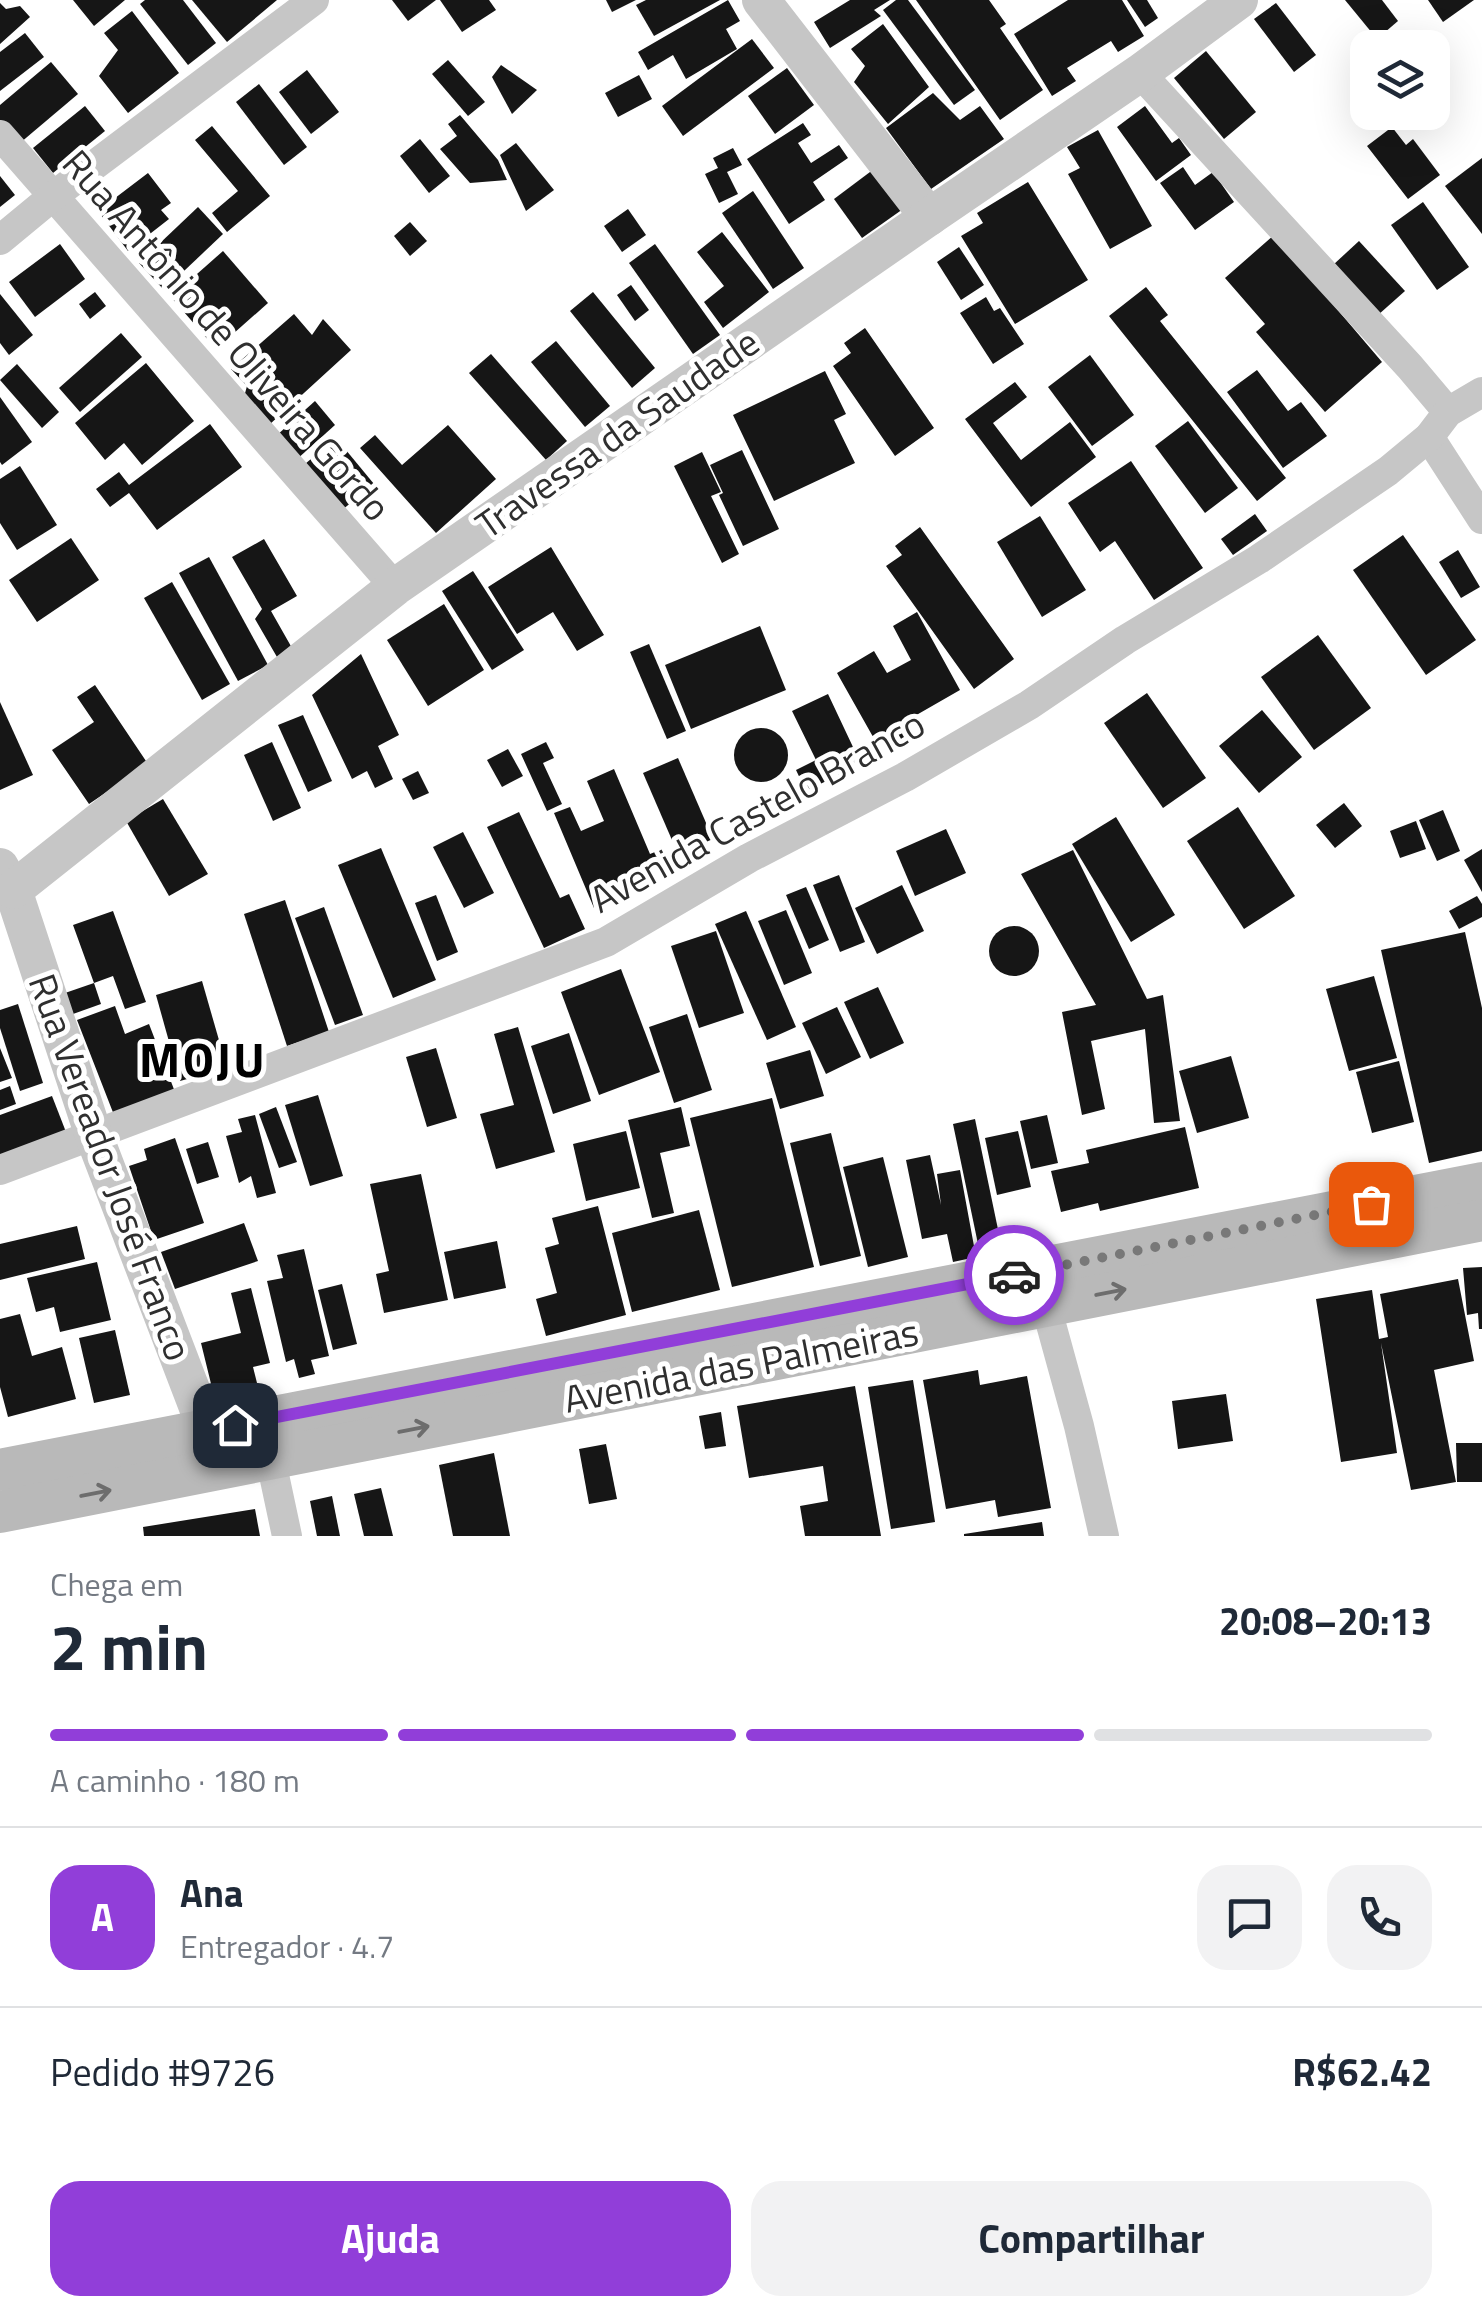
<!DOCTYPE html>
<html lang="pt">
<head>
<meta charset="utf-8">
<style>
	:root { --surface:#fff; --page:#f2f2f3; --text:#1f2937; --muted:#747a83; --line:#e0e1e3; --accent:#913ed9 }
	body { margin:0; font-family:"Titillium Web",sans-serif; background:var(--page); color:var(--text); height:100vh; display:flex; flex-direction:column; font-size:38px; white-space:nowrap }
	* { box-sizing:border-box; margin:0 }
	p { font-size:32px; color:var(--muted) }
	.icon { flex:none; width:55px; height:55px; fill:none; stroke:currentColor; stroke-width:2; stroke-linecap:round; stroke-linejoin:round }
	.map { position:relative; height:1536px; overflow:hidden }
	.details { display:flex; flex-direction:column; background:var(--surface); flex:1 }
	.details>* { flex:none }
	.controls { position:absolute; left:1350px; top:30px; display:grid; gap:20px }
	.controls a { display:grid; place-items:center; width:100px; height:100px; border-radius:20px; background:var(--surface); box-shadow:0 10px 40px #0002; font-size:50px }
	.pin { position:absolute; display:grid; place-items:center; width:85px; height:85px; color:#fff; margin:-42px; border-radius:20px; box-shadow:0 5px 15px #0006 }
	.courier { position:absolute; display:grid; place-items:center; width:100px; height:100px; margin:-50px; border:8px solid #913ed9; border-radius:50%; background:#fff; color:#222; box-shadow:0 2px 12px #0007 }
	.headline em { font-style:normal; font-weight:700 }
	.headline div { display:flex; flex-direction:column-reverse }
	.headline { display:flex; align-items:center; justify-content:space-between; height:170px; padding:0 50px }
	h1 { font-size:65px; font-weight:700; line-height:75px }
	.bar { display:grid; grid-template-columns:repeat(4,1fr); gap:15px 10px; align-content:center; height:120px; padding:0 50px }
	.bar i { height:12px; border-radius:8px; background:var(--line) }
	.bar .selected { background:var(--accent) }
	.bar p { grid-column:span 4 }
	.line { display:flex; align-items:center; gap:25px; padding:0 50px; border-top:2px solid var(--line) }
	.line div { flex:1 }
	.round { display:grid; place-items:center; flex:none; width:105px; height:105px; border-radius:30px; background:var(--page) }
	.primary-button { display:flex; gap:20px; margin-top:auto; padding:20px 50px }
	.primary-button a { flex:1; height:115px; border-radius:30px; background:var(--accent); color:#fff; font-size:40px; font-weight:700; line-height:115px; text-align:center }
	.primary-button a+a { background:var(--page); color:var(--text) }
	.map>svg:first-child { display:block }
	.building { fill:#161616 }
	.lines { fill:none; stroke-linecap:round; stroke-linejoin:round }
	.minor { stroke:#c6c6c6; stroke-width:30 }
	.tertiary { stroke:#c6c6c6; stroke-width:38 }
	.secondary { stroke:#b9b9b9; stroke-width:42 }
	.oneway { stroke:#6d6d6d }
	.done { stroke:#787878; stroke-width:10; stroke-dasharray:0 18 }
	.route { stroke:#913ed9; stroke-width:12 }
	.labels { text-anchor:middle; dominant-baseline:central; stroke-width:10; stroke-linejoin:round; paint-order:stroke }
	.street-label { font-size:38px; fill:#2f2f2f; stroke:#fff }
	.district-label { font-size:48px; font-weight:bold; letter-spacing:2.5px; fill:#000; stroke:#fff }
</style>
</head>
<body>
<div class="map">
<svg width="1482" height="1536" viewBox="0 0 1482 1536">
	<rect width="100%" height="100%" fill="#fff"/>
	<!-- building -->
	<g class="building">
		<polygon points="73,0 125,0 94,26"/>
		<polygon points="145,0 183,0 216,43 188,65 140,4"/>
		<polygon points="192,0 277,0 227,42"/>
		<polygon points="392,0 436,0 408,21"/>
		<polygon points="440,0 489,0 496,10 462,32"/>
		<polygon points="606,0 636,0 612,12"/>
		<polygon points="646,0 720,0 654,36 636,5"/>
		<polygon points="728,0 740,21 726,29 737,49 686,79 673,55 648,70 638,52"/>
		<polygon points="850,0 890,0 874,10 881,16 830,48 814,22"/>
		<polygon points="896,0 908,0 975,90 954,105 883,10"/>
		<polygon points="916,0 989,0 1006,24 1000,28 1043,90 1000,120"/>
		<polygon points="1068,0 1122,0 1144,36 1118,52 1111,41 1067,68 1076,81 1052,96 1014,34"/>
		<polygon points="1127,0 1147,0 1158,18 1145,27"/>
		<polygon points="1345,0 1382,0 1398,21 1377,39"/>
		<polygon points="1428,0 1474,0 1443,22"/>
		<polygon points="0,3 6,9 20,6 30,17 0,44"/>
		<polygon points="1276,3 1316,55 1294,72 1254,19"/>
		<polygon points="132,11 179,73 128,113 99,76 118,50 104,33"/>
		<polygon points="883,24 929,87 888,124 854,82 865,66 851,49"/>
		<polygon points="25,33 44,57 0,91 0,52"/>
		<polygon points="752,39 774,68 683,136 662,106"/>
		<polygon points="1206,51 1256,112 1224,139 1174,78"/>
		<polygon points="448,60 485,102 468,116 432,74"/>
		<polygon points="51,62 78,94 20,143 0,120 0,105"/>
		<polygon points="501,65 537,90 512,114 492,77"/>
		<polygon points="787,68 814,105 775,134 748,96"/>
		<polygon points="307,70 339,112 311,134 279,92"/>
		<polygon points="639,75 652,99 618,117 605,93"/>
		<polygon points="259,84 307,147 284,165 236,102"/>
		<polygon points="933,93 960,120 980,106 1004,139 931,189 886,128"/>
		<polygon points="85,106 105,131 53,173 33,148"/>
		<polygon points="1145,106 1172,143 1179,138 1191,155 1156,181 1117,127"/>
		<polygon points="460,115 498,160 507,180 470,183 440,149 457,136 448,124"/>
		<polygon points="803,123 811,135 798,143 811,163 839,145 848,158 813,182 825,200 789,224 747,159"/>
		<polygon points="212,126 270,196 227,232 212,213 238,191 195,140"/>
		<polygon points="1392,127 1406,145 1413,139 1440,175 1408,199 1367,146"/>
		<polygon points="1098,130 1152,226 1110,249 1068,174 1080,168 1067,147"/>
		<polygon points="420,139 450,176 429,193 400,156"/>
		<polygon points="516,143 554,190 526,211 500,155"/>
		<polygon points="733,148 742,165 727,172 738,194 719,203 705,174 718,168 713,158"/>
		<polygon points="1482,158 1482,234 1445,186"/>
		<polygon points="1183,167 1195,185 1213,172 1234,202 1195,230 1160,183"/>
		<polygon points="874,169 903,209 862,238 834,199"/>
		<polygon points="148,173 171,203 161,210 169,219 128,251 98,211"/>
		<polygon points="0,176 15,195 0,207"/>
		<polygon points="1028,182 1088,280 1015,324 961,236 983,223 977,213"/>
		<polygon points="753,191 804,268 773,289 722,213"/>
		<polygon points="1423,202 1469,267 1437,290 1391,225"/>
		<polygon points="198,207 223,234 164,290 139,263"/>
		<polygon points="628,209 646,235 622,252 604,226"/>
		<polygon points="410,222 427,241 410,256 394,236"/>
		<polygon points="722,232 769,292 723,328 704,302 724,286 697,252"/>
		<polygon points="1274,235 1382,362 1325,412 1256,332 1265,324 1225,278"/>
		<polygon points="1359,241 1405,291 1378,315 1333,265"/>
		<polygon points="60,244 85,279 35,317 9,282"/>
		<polygon points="655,244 720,335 693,354 629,263"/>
		<polygon points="959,247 984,285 961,300 937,262"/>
		<polygon points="223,251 268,303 216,349 171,297"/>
		<polygon points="631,285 649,310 635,321 617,295"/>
		<polygon points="1146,287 1168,315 1160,321 1286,478 1257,501 1109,316"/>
		<polygon points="95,292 106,306 90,319 79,304"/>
		<polygon points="593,292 655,368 632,388 570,311"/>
		<polygon points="0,294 33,335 9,355 0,343"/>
		<polygon points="986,297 994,311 1000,308 1024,344 993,364 960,313"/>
		<polygon points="294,314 312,335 323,319 351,350 269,425 244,397 247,386 231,369"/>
		<polygon points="865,328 934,428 895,456 833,366 851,353 844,343"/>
		<polygon points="121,333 142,357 80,412 59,388"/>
		<polygon points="556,341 610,406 585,427 531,362"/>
		<polygon points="491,354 567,441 546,460 469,373"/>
		<polygon points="1090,355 1134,415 1092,446 1048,387"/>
		<polygon points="146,363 194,421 142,465 124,443 105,460 75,423"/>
		<polygon points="17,364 59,412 42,428 0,380"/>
		<polygon points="1257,370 1288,411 1301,402 1327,436 1283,468 1227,392"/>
		<polygon points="825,371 846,414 834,420 855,463 774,501 733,415"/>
		<polygon points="1015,382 1027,397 993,423 1021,460 1070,422 1096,457 1031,507 965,419"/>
		<polygon points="0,397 32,442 2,465 0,462"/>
		<polygon points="315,401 335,425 296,460 276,436"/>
		<polygon points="1188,421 1238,488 1205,513 1155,446"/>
		<polygon points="210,424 242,467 157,530 129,493 110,507 96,489 119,472 129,485"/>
		<polygon points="448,425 496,479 436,533 360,448 375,435 402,465"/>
		<polygon points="336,438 374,484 342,510 305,464"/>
		<polygon points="742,450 779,529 743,546 719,495 723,493 710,465"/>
		<polygon points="702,452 721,492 711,496 739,554 722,563 674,466"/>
		<polygon points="1131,461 1203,568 1154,600 1115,541 1100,552 1068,503"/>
		<polygon points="20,466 57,525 17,550 0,523 0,479"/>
		<polygon points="1255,514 1267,531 1233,555 1221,539"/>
		<polygon points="1040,516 1086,590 1042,617 997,542"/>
		<polygon points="920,527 1014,659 974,689 886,566 902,555 895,546"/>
		<polygon points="1403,535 1476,640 1426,675 1353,570"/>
		<polygon points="71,538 99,580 37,622 9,580"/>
		<polygon points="264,539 297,596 271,611 292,648 277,657 255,619 262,609 232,557"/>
		<polygon points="551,547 604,635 577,651 553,612 517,634 488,587"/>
		<polygon points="1458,550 1480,587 1461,598 1439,562"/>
		<polygon points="209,557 268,665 238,681 179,573"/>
		<polygon points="473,571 524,650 492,670 442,591"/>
		<polygon points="172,582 230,684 202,700 144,598"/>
		<polygon points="444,604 484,670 428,706 387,640"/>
		<polygon points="917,612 960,690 906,721 913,733 881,751 837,673 874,651 887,673 911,660 893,626"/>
		<polygon points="760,626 786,690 691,729 665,665"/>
		<polygon points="1318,635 1371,708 1314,750 1261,677"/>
		<polygon points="649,644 686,731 667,739 630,652"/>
		<polygon points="361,654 399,735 378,746 393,779 375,788 367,771 352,779 312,695"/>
		<polygon points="95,685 148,764 89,804 52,750 94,722 77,697"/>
		<polygon points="1147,693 1206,778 1163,808 1104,723"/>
		<polygon points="828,694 861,764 806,791 796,770 816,760 792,711"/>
		<polygon points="0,702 33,775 0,790"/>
		<polygon points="1262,710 1302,757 1259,793 1219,746"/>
		<polygon points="303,715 332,781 308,792 278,725"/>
		<circle cx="761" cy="755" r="27"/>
		<polygon points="272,742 301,808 273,821 244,755"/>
		<polygon points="546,742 554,758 543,763 562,804 547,811 521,754"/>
		<polygon points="508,749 523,776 502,787 487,760"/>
		<polygon points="678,758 713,839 678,854 643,773"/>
		<polygon points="614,769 650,854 665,848 676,873 594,908 554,813 570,807 581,831 604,821 587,781"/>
		<polygon points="418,771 429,793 413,800 402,779"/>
		<polygon points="163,799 208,874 169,896 126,821"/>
		<polygon points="1344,803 1362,826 1335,848 1316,825"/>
		<polygon points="1238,807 1295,896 1244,929 1187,841"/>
		<polygon points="1443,810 1460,851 1437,861 1419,820"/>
		<polygon points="519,812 560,898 569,894 585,929 544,948 487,827"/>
		<polygon points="1116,817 1175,915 1131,942 1072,844"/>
		<polygon points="1416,821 1426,849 1400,858 1390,831"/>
		<polygon points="946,829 966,873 915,896 896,851"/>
		<polygon points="463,832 494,893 464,908 433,847"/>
		<polygon points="381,848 436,980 393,998 338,865"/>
		<polygon points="1482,849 1482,892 1464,860"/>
		<polygon points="1073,850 1147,999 1163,995 1180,1121 1154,1123 1145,1029 1091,1041 1105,1109 1082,1115 1062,1012 1096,1005 1021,874"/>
		<polygon points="839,875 865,942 840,952 813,885"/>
		<polygon points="902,885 924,931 877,954 855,908"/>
		<polygon points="806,887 829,940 809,949 786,895"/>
		<polygon points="436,895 458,952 437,961 415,903"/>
		<polygon points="1477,896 1482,904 1482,917 1459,929 1449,911"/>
		<polygon points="285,900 329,1032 287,1046 244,914"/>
		<polygon points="324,907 363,1015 335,1025 295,918"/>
		<polygon points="786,910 812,973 784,985 758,921"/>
		<polygon points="113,911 146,1002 125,1009 113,976 94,983 73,925"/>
		<polygon points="746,911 796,1027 767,1040 715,924"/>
		<circle cx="1014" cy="951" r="25"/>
		<polygon points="716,931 744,1013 699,1028 671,946"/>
		<polygon points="1465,932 1482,1008 1482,1151 1429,1163 1381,950"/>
		<polygon points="621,969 660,1072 599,1095 561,992"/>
		<polygon points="1374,976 1397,1058 1349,1071 1326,989"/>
		<polygon points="202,981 227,1068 180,1081 156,995"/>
		<polygon points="94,983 101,1004 73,1014 65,993"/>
		<polygon points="878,987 904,1043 870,1059 844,1002"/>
		<polygon points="18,1004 43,1083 20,1091 0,1028 0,1010"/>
		<polygon points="115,1006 125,1034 149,1024 175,1092 114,1115 77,1020"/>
		<polygon points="837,1007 861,1057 826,1074 802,1023"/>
		<polygon points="687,1014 712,1090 674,1103 649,1027"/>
		<polygon points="518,1027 555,1152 496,1169 480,1114 514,1105 494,1034"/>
		<polygon points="569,1033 591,1101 553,1114 531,1046"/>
		<polygon points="0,1048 12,1078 0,1082"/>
		<polygon points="436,1048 457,1118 427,1127 406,1057"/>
		<polygon points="810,1050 824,1096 780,1109 766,1063"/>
		<polygon points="1231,1056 1249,1118 1197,1133 1179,1071"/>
		<polygon points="1399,1061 1414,1122 1372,1133 1356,1072"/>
		<polygon points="10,1086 16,1104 0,1110 0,1090"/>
		<polygon points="318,1095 343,1176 310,1186 285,1105"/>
		<polygon points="52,1096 66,1132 0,1156 0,1115"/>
		<polygon points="772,1098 814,1267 732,1287 690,1118"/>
		<polygon points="276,1107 297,1162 279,1168 259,1114"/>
		<polygon points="681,1107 690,1146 660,1153 674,1213 652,1218 628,1120"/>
		<polygon points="255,1115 276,1193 257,1198 251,1176 239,1183 226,1136 242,1132 238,1119"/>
		<polygon points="1047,1115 1058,1163 1031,1169 1020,1121"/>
		<polygon points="975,1119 1000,1239 978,1244 953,1124"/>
		<polygon points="1185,1127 1199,1188 1100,1211 1098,1203 1061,1212 1051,1171 1089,1163 1086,1150"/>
		<polygon points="626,1131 640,1188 586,1201 573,1144"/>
		<polygon points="1018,1131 1031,1187 997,1195 985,1138"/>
		<polygon points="831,1133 861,1256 820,1266 790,1143"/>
		<polygon points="175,1138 204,1223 154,1240 129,1166 147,1160 144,1149"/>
		<polygon points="208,1142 219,1177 197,1184 186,1149"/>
		<polygon points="930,1155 941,1205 937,1174 960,1170 976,1257 953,1262 947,1234 922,1239 906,1160"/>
		<polygon points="883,1157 908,1257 868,1267 843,1167"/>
		<polygon points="421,1174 448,1300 384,1313 376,1274 389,1271 370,1184"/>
		<polygon points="598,1206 626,1315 546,1336 536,1299 557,1293 545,1248 559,1244 552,1218"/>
		<polygon points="699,1210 720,1290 632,1312 612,1233"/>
		<polygon points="244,1223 258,1261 175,1289 161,1252"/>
		<polygon points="77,1226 85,1259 0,1280 0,1244"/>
		<polygon points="497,1241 506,1288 454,1299 444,1252"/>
		<polygon points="304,1249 329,1356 311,1360 315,1374 299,1378 294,1359 286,1362 267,1281 283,1278 277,1255"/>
		<polygon points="97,1262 111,1320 60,1332 54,1307 36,1312 27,1278"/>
		<polygon points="1482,1267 1482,1329 1479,1329 1478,1313 1467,1315 1463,1268"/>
		<polygon points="1458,1279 1474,1361 1434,1370 1456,1482 1411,1490 1381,1343 1397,1453 1341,1462 1316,1299 1372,1290 1379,1339 1388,1337 1380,1294"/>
		<polygon points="342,1284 357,1344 333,1350 318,1290"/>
		<polygon points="251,1288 270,1363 253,1367 260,1395 208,1408 207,1402 215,1400 201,1343 241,1333 231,1293"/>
		<polygon points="20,1314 32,1356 62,1347 76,1399 8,1417 0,1387 0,1319"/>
		<polygon points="115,1330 130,1395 94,1403 79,1338"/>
		<polygon points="978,1370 980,1385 1027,1376 1051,1508 998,1517 995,1500 946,1509 923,1380"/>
		<polygon points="913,1380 935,1522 891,1529 868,1387"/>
		<polygon points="855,1386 881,1536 805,1536 800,1506 828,1501 823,1466 749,1478 737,1406"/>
		<polygon points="1226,1394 1233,1441 1178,1449 1172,1401"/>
		<polygon points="721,1412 726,1446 705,1449 699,1416"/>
		<polygon points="1456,1443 1482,1443 1482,1482 1457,1482"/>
		<polygon points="606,1444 617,1499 589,1504 579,1449"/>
		<polygon points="494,1453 510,1536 453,1536 439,1465"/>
		<polygon points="381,1488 393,1536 364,1536 354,1494"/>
		<polygon points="332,1496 340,1536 317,1536 310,1501"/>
		<polygon points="255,1509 260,1536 144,1536 143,1527"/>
		<polygon points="1042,1522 1044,1536 964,1536 964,1534"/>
	</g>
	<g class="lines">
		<!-- minor -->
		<g class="minor">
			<polyline points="1140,73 1410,367 1448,412"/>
			<polyline points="0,135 395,587"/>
			<polyline points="0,240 52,197 314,0"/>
			<polyline points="1429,437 1482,519"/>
			<polyline points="0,1170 606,942 749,858 905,777 1029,705 1125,640 1259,559 1388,471 1429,437 1448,412 1482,392"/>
			<polyline points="1041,1288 1079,1426 1104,1536"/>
			<polyline points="267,1442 287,1536"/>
		</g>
		<!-- tertiary -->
		<g class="tertiary">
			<polyline points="761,0 929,217"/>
			<polyline points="0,867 13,890 94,1136 207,1431 214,1456"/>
			<polyline points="13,890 395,587 929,217 1140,73 1239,0"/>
		</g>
		<!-- secondary -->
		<g class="secondary">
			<polyline points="0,1470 1482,1183"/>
			<polyline points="0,1512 1482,1220"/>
		</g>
	</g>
	<!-- one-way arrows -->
	<defs><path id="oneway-shaft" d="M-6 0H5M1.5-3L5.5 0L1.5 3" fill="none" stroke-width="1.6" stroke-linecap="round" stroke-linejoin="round" transform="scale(2.5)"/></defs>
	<g class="oneway">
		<use href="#oneway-shaft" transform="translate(1111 1292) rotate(-11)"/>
		<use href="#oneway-shaft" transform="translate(414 1429) rotate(-11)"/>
		<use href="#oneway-shaft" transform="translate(96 1493) rotate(-11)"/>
	</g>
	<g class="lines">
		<!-- done -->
		<polyline class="done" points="1014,1275 1371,1204"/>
		<!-- route -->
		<polyline class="route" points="235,1425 1014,1275"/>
	</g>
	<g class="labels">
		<!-- street labels -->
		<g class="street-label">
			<text transform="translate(227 335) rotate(49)">Rua Antônio de Oliveira Gordo</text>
			<text transform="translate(617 433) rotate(-35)">Travessa da Saudade</text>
			<text transform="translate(757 811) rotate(-29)">Avenida Castelo Branco</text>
			<text transform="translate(111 1167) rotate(70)">Rua Vereador José Franco</text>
			<text transform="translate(741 1365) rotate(-11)">Avenida das Palmeiras</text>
		</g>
		<!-- district labels -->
		<g class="district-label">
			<text x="203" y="1059">MOJU</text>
		</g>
	</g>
</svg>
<div class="controls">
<a><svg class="icon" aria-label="layers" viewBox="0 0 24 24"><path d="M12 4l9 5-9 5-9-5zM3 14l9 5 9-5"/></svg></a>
</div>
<div class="pin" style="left:1371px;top:1204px;background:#ea580c"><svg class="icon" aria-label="bag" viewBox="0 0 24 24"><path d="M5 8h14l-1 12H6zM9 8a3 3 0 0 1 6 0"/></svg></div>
<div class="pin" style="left:235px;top:1425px;background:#1f2937"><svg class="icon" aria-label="home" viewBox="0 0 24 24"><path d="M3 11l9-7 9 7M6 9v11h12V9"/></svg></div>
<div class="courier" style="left:1014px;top:1275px"><svg class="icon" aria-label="car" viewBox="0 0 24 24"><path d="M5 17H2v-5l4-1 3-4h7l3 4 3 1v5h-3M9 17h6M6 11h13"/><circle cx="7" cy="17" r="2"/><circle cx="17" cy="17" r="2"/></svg></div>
</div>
<section class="details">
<div class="headline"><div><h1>2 min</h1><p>Chega em</p></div><em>20:08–20:13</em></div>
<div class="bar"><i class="selected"></i><i class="selected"></i><i class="selected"></i><i></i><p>A caminho · 180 m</p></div>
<div class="line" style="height:180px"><b class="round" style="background:var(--accent);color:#fff">A</b><div><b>Ana</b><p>Entregador · 4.7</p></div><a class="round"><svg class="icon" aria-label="chat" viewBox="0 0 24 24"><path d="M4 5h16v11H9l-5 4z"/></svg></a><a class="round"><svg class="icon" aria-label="phone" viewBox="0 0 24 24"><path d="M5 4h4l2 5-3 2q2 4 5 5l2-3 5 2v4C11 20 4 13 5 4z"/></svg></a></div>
<div class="line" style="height:130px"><div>Pedido #9726</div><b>R$62.42</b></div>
<div class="primary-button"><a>Ajuda</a><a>Compartilhar</a></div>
</section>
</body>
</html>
